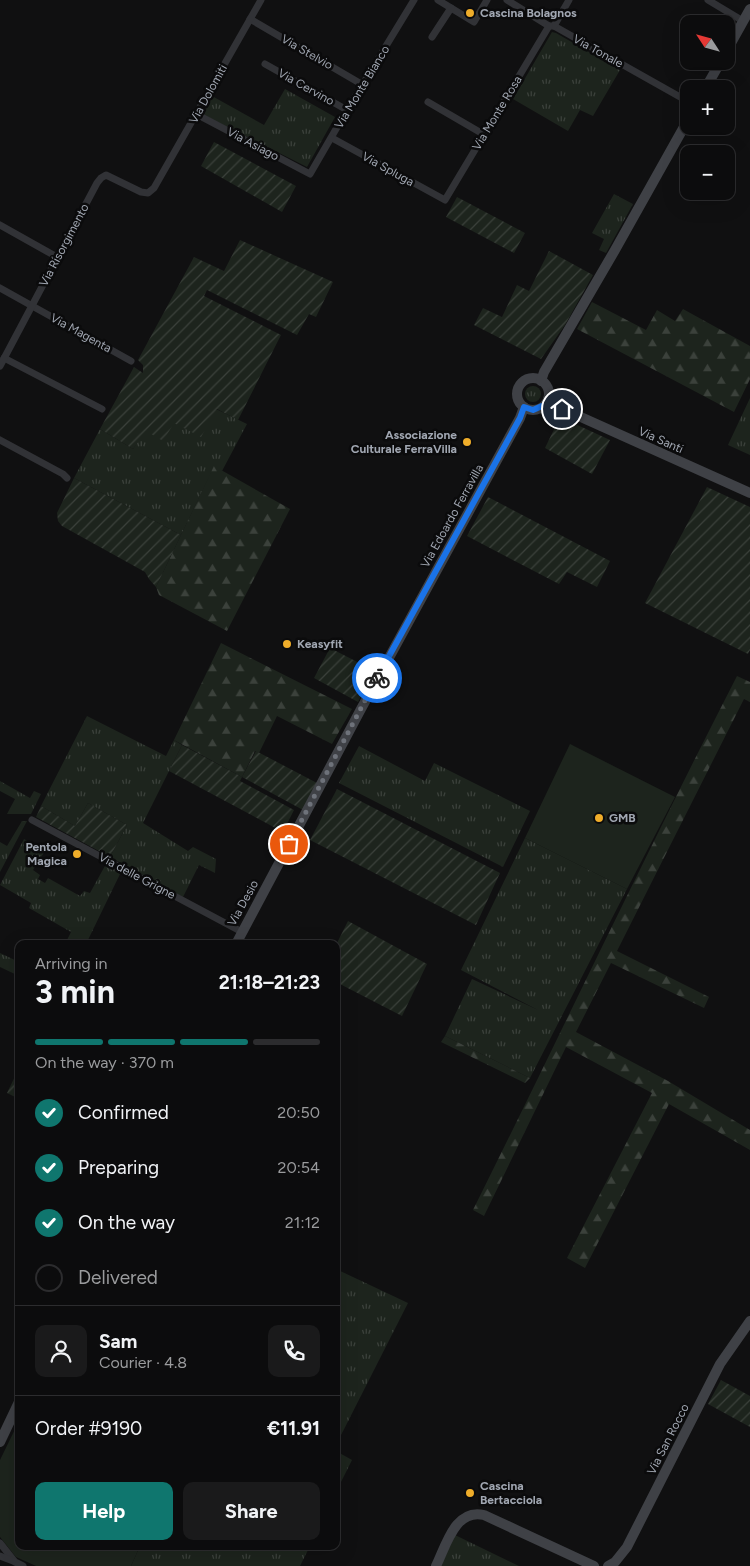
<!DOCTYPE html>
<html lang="en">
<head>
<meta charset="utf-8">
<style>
	:root { --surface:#0c0c0d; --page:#1a1a1b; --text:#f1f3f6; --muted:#9a9b9d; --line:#2c2c2e; --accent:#0f766e }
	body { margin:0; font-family:Figtree,sans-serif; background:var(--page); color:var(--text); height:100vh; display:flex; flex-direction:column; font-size:19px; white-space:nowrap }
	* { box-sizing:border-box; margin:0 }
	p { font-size:16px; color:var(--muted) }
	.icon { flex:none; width:28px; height:28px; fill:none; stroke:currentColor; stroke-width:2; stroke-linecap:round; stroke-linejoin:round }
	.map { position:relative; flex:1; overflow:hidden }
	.details { position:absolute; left:15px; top:940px; width:325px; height:610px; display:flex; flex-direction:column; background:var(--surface); border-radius:10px; box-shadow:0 5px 20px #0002,0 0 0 1px var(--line) }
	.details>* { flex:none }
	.needle { width:32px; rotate:306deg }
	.fabs { position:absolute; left:680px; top:15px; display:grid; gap:10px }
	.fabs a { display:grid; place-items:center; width:55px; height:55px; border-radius:10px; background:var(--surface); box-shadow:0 5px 20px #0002,0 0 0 1px var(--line); font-size:25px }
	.pin { position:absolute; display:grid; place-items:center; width:42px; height:42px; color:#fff; margin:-21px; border:2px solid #fff; border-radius:50%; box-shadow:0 1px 5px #0007 }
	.courier { position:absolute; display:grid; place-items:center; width:50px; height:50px; margin:-25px; border:4px solid #1a73e8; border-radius:50%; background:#fff; color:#222; box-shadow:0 1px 6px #0007 }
	.summary em { font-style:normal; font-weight:700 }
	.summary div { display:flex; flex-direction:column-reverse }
	.summary { display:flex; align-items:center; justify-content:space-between; height:85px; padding:0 20px }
	h1 { font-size:32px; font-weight:700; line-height:38px }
	.bar { display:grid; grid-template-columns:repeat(4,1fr); gap:8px 5px; align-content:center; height:60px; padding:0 20px }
	.bar i { height:6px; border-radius:4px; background:var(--line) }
	.bar .current { background:var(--accent) }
	.bar p { grid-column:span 4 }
	.line { display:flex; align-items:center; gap:12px; padding:0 20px; border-top:1px solid var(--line) }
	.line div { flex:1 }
	.round { display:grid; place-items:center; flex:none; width:52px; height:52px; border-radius:10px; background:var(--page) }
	ol { padding:0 20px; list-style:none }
	li { display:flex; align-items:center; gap:15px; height:55px }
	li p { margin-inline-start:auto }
	li .icon { padding:5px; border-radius:50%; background:var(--accent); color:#fff; stroke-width:4 }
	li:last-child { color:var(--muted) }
	li i { width:28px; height:28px; border:2px solid var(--line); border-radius:50% }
	.action { display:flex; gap:10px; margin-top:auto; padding:10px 20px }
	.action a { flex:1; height:58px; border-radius:10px; background:var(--accent); color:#fff; font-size:20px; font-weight:700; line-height:58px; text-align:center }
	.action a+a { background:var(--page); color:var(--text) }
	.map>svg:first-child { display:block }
	.grass { fill:url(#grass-tufts) }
	.forest { fill:url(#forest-firs) }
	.garden { fill:url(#garden-furrows) }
	.pitch { fill:#1d241d }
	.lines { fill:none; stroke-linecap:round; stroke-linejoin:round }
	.street { stroke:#313236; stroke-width:7 }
	.secondary { stroke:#3f4146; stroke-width:10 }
	.done { stroke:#6e727a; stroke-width:5; stroke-dasharray:0 9 }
	.route { stroke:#1a73e8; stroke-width:6 }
	.poi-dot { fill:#efad2a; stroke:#0b0b0c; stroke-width:2 }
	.labels { text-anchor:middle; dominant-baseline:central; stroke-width:5; stroke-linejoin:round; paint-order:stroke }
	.poi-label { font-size:12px; font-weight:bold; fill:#a1a7b2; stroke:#0b0b0c; text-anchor:start }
	.street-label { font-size:12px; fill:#a1a7b2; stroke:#0b0b0c }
</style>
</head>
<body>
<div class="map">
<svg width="750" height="1566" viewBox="0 0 750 1566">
	<defs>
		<pattern id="grass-tufts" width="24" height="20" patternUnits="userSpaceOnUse" patternTransform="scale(1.25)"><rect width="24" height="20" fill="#1d241d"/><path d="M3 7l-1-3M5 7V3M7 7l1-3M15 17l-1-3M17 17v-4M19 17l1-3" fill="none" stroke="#3b413b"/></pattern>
		<pattern id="forest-firs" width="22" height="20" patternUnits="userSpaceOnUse" patternTransform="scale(1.25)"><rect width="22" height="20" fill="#1d241d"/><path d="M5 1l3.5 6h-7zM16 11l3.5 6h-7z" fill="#3b413b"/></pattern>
		<pattern id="garden-furrows" width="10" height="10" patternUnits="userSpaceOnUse" patternTransform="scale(1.25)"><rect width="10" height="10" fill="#1d241d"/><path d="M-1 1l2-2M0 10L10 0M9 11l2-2" fill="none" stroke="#3b413b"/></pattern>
	</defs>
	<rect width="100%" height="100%" fill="#101011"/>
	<!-- grass -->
	<g class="grass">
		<polygon points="552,32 556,33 620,70 593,116 580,110 568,131 513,99"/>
		<polygon points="285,89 335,117 307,167 202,114 212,96 264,125"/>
		<polygon points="614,194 633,204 606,253 599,250 604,239 592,233"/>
		<circle cx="533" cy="394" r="8"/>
		<polygon points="750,398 750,455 728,445"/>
		<polygon points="216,409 247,424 222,471 214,467 181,535 74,478 100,429 133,449 145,430"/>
		<polygon points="87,716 166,756 174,740 182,745 143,823 188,851 193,847 216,859 215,873 199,865 183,897 110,857 127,825 88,803 75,826 41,806"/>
		<polygon points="359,746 425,781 434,763 530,811 503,867 339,783"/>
		<polygon points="0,781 30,798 34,791 41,794 31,814 7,814 15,799 0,791"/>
		<polygon points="22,821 27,821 0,872 0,842 7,846"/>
		<polygon points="525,838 627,889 530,1078 445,1036 472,979 538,1010 461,970"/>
		<polygon points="24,839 45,851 33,870 40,875 38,879 45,883 48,878 80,896 84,891 90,893 106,864 121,872 86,944 65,944 71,932 29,908 31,903 0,885"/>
		<polygon points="0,953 19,962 19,976 0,967"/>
		<polygon points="336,1269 408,1303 336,1445"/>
		<polygon points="336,1451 352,1460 336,1492"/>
		<polygon points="455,1535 519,1566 441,1566"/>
		<polygon points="140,1546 310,1546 300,1566 131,1566"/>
	</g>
	<!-- forest -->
	<g class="forest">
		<polygon points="592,302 646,330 657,310 675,321 683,309 750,346 750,379 734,412 577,329"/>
		<polygon points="214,466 290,509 227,631 159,595 156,587"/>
		<polygon points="221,643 352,709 332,744 277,716 259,753 255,751 242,777 174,740"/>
		<path d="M 737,676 L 750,682 L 750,702 L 744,699 L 617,951 L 709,997 L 704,1008 L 611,963 L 576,1032 L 668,1081 L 750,1130 L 750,1150 L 669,1104 L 585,1268 L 567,1258 L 652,1093 L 566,1047 L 484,1216 L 473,1210 C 561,1033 646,853 737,676 Z"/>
		<polygon points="445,1036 530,1078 525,1083 441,1042"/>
	</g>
	<!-- garden -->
	<g class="garden">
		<polygon points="214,142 296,186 282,212 201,166"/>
		<polygon points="457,197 525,233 514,253 446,217"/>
		<polygon points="240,240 333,282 316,317 309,314 297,335 207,290 204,296 281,335 238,420 217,409 201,437 174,423 163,441 146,431 133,449 100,429 134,367 143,373 143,365 138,360 194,257 224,271"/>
		<polygon points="549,251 593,275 565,325 541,359 474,325 483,308 502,317 517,285 529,291"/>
		<polygon points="560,417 610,440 592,474 545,448"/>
		<polygon points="74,478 181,535 156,587 149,579 145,572 62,526 58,521 57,513"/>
		<polygon points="707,487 750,507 750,650 748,654 645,603"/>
		<polygon points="488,497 610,561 597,587 567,572 559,584 467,536"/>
		<polygon points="330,648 375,671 358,702 314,678"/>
		<polygon points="182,745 242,777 256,751 317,783 303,810 242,777 240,781 294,810 283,832 169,771"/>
		<polygon points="337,789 500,873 476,925 310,840"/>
		<polygon points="88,803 127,825 110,857 36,817 41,806 75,826"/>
		<polygon points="348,921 427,964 402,1016 336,982 336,945"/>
		<polygon points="19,1068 19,1099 7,1093"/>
		<polygon points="721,1380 750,1396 750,1427 708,1404"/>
	</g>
	<!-- pitch -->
	<g class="pitch">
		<polygon points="570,744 675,797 627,889 525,838"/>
		<polygon points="19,1421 19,1546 140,1546 131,1566 36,1566 16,1557 0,1537 0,1460"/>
	</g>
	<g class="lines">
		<!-- street -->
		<g class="street">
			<polyline points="438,0 474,22 487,0"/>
			<polyline points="507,0 549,26 554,26 689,102"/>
			<polyline points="708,0 743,21"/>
			<polyline points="250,19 363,85"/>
			<polyline points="554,26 569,0"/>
			<polyline points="432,37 451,8"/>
			<polyline points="265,64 347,110"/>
			<polyline points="428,102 483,134"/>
			<polyline points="196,114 310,174 347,110 414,0"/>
			<polyline points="332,138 445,200 549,26"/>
			<polyline points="0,225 57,257"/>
			<polyline points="0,288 131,361"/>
			<polyline points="4,358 102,409"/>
			<polyline points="0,366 97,183 101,178 106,175 141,192 148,193 154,188 261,0"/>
			<polyline points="0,440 63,474 67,478"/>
			<polyline points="32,820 242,932"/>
			<polyline points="0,1543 15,1562 23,1566"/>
			<polyline points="0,1556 13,1561"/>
		</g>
		<!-- secondary -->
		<g class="secondary">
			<polyline points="726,52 750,9"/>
			<polyline points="705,89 721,61"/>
			<circle cx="533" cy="394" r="16"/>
			<polyline points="541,381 544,372 615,250 689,118"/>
			<polyline points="548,399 563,409 750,493"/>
			<polyline points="236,944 361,709 520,418 524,407"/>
			<polyline points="0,1442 19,1402"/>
			<path d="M 436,1566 C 446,1546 455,1508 484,1515 L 594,1566"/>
			<polyline points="608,1566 615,1562 627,1547 720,1364 750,1321"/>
		</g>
	</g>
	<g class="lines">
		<!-- done -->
		<polyline class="done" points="289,844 377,678"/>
		<!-- route -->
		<polyline class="route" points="377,678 520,418 524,407 533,410 542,406 562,409"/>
	</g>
	<!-- markers -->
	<g class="poi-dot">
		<circle cx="470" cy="13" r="5"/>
		<circle cx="467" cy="442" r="5"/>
		<circle cx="287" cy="644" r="5"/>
		<circle cx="599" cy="818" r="5"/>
		<circle cx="77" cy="854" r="5"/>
		<circle cx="470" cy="1493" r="5"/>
	</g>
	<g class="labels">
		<!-- poi labels -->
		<g class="poi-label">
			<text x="480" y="13">Cascina Bolagnos</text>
			<text x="457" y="435" text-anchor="end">Associazione<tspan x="457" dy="14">Culturale FerraVilla</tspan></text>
			<text x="297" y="644">Keasyfit</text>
			<text x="609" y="818">GMB</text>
			<text x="67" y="847" text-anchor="end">Pentola<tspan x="67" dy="14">Magica</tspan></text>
			<text x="480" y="1486">Cascina<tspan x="480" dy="14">Bertacciola</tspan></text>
		</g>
		<!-- street labels -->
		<g class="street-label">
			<text transform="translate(598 51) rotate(29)">Via Tonale</text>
			<text transform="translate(307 52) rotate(30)">Via Stelvio</text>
			<text transform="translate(306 87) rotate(29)">Via Cervino</text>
			<text transform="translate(362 87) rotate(-59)">Via Monte Bianco</text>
			<text transform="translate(208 94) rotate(-61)">Via Dolomiti</text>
			<text transform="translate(497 113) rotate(-59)">Via Monte Rosa</text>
			<text transform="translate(253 144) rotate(28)">Via Asiago</text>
			<text transform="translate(388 169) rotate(29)">Via Spluga</text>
			<text transform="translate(64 245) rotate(-62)">Via Risorgimento</text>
			<text transform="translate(81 333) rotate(29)">Via Magenta</text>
			<text transform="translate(661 440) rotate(24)">Via Santi</text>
			<text transform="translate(452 516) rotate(-61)">Via Edoardo Ferravilla</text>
			<text transform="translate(137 876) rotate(28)">Via delle Grigne</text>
			<text transform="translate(243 903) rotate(-61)">Via Desio</text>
			<text transform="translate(668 1439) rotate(-63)">Via San Rocco</text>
		</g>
	</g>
</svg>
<div class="fabs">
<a><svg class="needle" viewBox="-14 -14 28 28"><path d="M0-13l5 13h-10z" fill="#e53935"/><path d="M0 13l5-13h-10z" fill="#9a9b9d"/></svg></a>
<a>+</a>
<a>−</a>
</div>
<div class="pin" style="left:289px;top:844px;background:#ea580c"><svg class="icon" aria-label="bag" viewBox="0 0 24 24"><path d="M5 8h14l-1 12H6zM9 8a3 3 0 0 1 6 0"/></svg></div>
<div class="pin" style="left:562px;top:409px;background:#1f2937"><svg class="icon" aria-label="home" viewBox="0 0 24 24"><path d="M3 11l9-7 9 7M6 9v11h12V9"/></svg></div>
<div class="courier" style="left:377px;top:678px"><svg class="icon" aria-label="bike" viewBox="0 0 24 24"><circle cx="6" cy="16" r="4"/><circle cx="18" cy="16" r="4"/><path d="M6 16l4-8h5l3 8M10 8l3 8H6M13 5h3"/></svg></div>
<section class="details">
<div class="summary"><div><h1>3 min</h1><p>Arriving in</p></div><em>21:18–21:23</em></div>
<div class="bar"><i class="current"></i><i class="current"></i><i class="current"></i><i></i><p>On the way · 370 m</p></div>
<ol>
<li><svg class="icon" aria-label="check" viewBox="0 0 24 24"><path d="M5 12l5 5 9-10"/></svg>Confirmed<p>20:50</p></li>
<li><svg class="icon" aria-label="check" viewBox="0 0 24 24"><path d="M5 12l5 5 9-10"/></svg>Preparing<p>20:54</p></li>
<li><svg class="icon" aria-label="check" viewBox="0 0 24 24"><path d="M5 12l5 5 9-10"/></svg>On the way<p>21:12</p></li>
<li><i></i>Delivered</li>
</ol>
<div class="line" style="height:90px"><a class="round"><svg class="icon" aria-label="person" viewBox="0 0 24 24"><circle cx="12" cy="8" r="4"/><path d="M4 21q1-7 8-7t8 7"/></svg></a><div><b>Sam</b><p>Courier · 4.8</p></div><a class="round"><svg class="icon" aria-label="phone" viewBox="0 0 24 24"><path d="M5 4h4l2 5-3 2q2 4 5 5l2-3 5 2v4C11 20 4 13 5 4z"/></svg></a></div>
<div class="line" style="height:65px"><div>Order #9190</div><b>€11.91</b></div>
<div class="action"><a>Help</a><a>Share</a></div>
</section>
</div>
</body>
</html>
